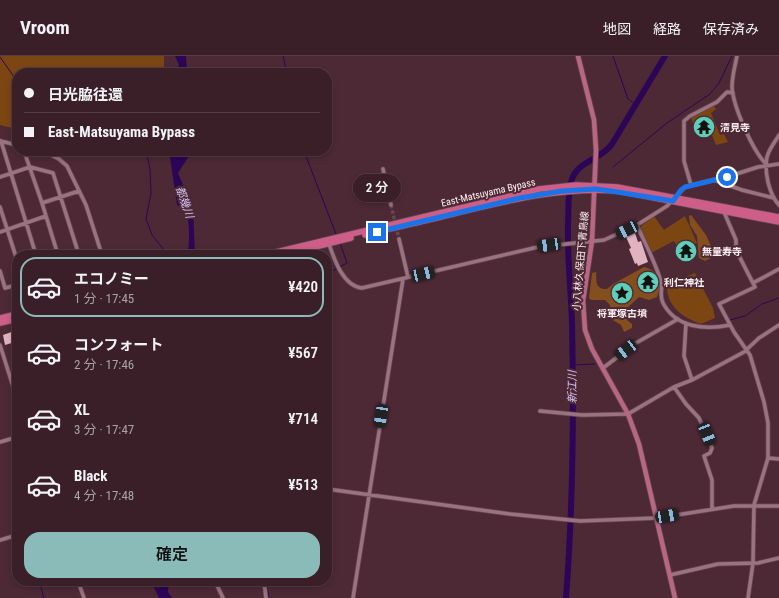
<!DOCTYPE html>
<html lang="ja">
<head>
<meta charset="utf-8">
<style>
  :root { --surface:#3a1f28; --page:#412730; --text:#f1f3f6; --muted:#aba2a8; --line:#543d45; --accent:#8bbbb9 }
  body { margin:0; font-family:"Roboto Condensed","Noto Sans JP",sans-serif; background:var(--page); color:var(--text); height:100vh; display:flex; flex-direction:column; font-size:15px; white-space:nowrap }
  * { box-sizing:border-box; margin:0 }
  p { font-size:13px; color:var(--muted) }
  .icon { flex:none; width:22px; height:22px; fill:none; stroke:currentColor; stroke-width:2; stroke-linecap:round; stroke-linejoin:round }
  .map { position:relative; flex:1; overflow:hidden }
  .side { position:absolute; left:12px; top:194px; width:320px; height:336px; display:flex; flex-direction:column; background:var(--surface); border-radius:16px; box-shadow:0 2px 6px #0003,0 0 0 1px var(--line) }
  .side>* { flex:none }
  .hud { position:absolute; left:12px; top:12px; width:320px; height:88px; border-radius:16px; box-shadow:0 2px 6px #0003,0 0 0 1px var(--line); display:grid; align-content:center; height:88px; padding:0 12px; background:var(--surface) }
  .end { position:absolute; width:18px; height:18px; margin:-9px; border:5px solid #1a73e8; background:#fff; box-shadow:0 0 0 2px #fff }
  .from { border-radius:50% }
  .bubble { position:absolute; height:28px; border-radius:14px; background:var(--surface); box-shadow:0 2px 6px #0003,0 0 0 1px var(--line); font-size:13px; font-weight:600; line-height:28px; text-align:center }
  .car { position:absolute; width:12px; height:24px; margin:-12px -6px; border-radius:5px; box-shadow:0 0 3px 1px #0007; background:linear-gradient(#222 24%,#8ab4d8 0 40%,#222 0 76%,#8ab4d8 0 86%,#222 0) }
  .hud b { display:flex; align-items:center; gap:14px; height:38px; font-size:15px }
  .hud b+b { border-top:1px solid var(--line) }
  .hud i { width:10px; height:10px; background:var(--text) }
  ul { padding:7px 0 0; list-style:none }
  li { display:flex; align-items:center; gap:12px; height:60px; margin:0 8px 6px; padding:0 4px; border:2px solid transparent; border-radius:16px }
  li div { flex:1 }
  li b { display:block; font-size:15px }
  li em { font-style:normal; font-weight:600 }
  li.current { border-color:var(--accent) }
  li>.icon { width:36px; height:36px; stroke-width:1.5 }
  .button { display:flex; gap:8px; margin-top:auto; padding:8px 12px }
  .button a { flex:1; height:46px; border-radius:16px; background:var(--accent); color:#111; font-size:16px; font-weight:600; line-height:46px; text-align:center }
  header { display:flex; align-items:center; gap:24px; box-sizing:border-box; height:56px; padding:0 20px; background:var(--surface); border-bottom:1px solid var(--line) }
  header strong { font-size:19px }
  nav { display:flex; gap:22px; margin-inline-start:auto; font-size:14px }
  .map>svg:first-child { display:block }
</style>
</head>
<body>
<header>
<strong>Vroom</strong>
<nav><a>地図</a><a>経路</a><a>保存済み</a></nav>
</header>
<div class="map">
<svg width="779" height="542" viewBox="0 0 779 542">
  <rect width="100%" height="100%" fill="#4d2935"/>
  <!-- green -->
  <path fill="#7c4613" d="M0,0H164V17H17V73L0,69Z
    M714,50L716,53L711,57L720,79L724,78L728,86L716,89L707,67L693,68L691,61Z
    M654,160L664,174L685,160L697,187L689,189L688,187L678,192L674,185L651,197L640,171Z
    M695,217L713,252L715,262L701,268C682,261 666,250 667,228Z"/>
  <!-- forest -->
  <path fill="#854e1e" d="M691,159L706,179L711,190L707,193L711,202L705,205L699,202L697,180L690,169L689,160Z
    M644,211C652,212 660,220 660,227C661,231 658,237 657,241L649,244L639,241L625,254L627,264L632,268V272L624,276L621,269L611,263L610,249L605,244H591L589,242L592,217L596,216C597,225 594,233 607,233L613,228Z"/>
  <!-- water -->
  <path fill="#2d0556" d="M175,0H186L187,17H176L179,9Z
    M171,95H188L189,100L178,117L193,152L195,199H188C189,184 191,164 184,151L177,149L170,101Z
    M151,525H155L158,533L160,525H169L168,536L172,542H159Z"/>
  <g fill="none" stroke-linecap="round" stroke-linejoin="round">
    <!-- stream -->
    <path stroke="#2d0556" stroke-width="1" d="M283,0L287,17
      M613,0L628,43L636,49
      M0,1L17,25
      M146,95L150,113L151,137L146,163L152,179L168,199
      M304,95L336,178
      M613,111L667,67L710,38L719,27L732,0
      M327,218L347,207L340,187
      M681,263L687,266
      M730,264L745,260L762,248L779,242
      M573,309L595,308
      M39,525L44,542
      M76,525L82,542
      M266,525L269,542"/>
    <!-- river -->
    <path stroke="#2d0556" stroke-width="6" d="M566,542C573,450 574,359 572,267C571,234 567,201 568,168C569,153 567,138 572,123C578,105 602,103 612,88L665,0"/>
  </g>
  <!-- building -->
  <path fill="#e1b3c1" d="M635,177L638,186L641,185L648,206L638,210L637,207L635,208L629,193L631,192L626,181Z
    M693,188L697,195L683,202L679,193Z
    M17,274V291L15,286L5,289L3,279Z"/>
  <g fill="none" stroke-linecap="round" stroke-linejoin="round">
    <!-- minor-tunnel -->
    <path stroke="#684752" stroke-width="3.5" stroke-dasharray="3.5 2" stroke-linecap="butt" d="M391,149L399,183"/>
    <!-- minor casing -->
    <g stroke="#624650" stroke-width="5">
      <path id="minor" d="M737,0C735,10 732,21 732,31C733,50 753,96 767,109
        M779,79C775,86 769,93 767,101C764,116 769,138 779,149
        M0,85L17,89
        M1,85L36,199
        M24,95L42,147L79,135
        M43,95L59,103L67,110L86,149L102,199
        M383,113L391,149
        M0,121L30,111L53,117L79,199
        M714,124L742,134L774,142
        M691,129L684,105V65L690,60L717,46L727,36L733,37
        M42,147L58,199
        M0,151L17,204
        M724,156L736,184V194L755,231L719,248L734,276L750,299L764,346L768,367V402L754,449L753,507L748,542
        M637,169C645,188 656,207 661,226C663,233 659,239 663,247C676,272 705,274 730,269
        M0,176L46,160
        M399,183L408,221
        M329,188C334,203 343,230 362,232L538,191L604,184L637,169L667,150L685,131L733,119L758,111L779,108
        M0,215L5,232L17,229
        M753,227L779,213
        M686,267L684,300L692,324
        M0,289L17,343
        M603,312L636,287L678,263
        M674,331L686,348L699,362L712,392L710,397L704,400L712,424V453
        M540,355L582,359L628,358L674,331L692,324L744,296L759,282L779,269
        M0,386L17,381
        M768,402L779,403
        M327,433L510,458L580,465L657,462L734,450H779
        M0,484L17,479
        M670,519L718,508L758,507L779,502
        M78,525L84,542
        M215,525L223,542
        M264,525L266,542
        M353,542L403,223"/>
    </g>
    <!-- major casing -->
    <g stroke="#624650" stroke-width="6">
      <path id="major" d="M578,0L594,64L596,94L592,185L583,245L585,274L592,293L628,358L639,388L675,542"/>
    </g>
    <!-- highway casing -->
    <g stroke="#624650" stroke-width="7">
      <path id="highway" d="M365,179C397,171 429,164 460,156C514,143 564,131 619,135L779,166
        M264,199L539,133L576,129L617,131L779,161
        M283,199L351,182
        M0,262L17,258
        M0,267L17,263"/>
    </g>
    <!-- minor -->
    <use href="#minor" stroke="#9b727f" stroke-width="3.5"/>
    <!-- major -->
    <use href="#major" stroke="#b86684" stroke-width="4.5"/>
    <!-- highway -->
    <use href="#highway" stroke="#cc5e87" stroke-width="5.5"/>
  </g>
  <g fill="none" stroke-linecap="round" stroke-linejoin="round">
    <!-- route -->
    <path stroke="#1a73e8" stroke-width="5" d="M377,176L520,142L562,135L595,133L611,135L673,145L681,134L685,131L727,121"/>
  </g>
  <!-- icons -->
  <defs>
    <g id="temple-disc" transform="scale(1.15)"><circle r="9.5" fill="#5eceb8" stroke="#4d2935"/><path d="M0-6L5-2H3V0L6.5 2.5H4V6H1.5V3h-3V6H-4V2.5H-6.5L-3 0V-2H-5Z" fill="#111"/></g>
    <g id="sight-disc" transform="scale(1.15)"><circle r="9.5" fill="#5eceb8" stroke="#4d2935"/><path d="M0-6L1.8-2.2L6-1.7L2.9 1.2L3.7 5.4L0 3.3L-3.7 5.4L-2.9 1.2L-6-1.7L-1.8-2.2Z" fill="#111"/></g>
  </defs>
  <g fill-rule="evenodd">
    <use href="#temple-disc" x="704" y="71"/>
    <use href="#temple-disc" x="686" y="195"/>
    <use href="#temple-disc" x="648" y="226"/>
    <use href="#sight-disc" x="622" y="237"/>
  </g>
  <g text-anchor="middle" stroke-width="4" stroke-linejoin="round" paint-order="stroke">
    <!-- poi labels -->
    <g font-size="10" font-weight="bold" fill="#feeff3" stroke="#4d2935" text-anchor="start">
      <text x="720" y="75">清見寺</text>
      <text x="702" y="199">無量寿寺</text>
      <text x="664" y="230">利仁神社</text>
      <text x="622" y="261" text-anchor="middle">将軍塚古墳</text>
    </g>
    <!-- street labels -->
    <g font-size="10" fill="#feeff3" stroke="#4d2935">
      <text transform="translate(488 136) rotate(-13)" y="4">East-Matsuyama Bypass</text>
      <text transform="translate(580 205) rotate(-85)" y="4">小八林久保田下青鳥線</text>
    </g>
    <!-- water labels -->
    <g font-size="11" font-style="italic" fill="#d9c9ff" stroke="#4d2935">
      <text transform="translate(185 146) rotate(71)" y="4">都幾川</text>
      <text transform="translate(572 331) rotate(-90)" y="4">新江川</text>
    </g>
  </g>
</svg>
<i class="end from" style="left:727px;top:121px"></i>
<i class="end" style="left:377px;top:176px"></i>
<div class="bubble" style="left:353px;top:118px;width:48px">2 分</div>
<i class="car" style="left:627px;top:174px;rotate:244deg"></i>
<i class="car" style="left:549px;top:189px;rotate:262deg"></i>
<i class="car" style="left:423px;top:218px;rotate:77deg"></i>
<i class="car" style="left:626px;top:294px;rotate:233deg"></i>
<i class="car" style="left:381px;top:360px;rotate:189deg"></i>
<i class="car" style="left:707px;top:378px;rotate:158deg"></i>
<i class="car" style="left:667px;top:460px;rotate:80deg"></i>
<div class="hud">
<b><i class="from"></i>日光脇往還</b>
<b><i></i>East-Matsuyama Bypass</b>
</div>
<section class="side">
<ul>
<li class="current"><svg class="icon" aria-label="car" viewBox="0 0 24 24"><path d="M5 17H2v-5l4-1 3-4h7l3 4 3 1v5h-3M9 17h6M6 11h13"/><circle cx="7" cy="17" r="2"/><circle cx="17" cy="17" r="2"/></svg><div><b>エコノミー</b><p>1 分 · 17:45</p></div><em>¥420</em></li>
<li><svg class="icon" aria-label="car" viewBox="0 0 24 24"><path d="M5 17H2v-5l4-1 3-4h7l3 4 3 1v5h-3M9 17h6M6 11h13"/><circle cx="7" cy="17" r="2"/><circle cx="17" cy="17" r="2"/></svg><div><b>コンフォート</b><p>2 分 · 17:46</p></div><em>¥567</em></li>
<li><svg class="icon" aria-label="car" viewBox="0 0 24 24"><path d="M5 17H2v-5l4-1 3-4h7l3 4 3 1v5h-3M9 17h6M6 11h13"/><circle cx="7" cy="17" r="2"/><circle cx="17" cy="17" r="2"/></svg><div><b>XL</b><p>3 分 · 17:47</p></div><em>¥714</em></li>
<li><svg class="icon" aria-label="car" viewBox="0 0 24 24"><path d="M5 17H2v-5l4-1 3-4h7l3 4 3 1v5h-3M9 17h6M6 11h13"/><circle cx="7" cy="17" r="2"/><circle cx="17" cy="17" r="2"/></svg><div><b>Black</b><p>4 分 · 17:48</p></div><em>¥513</em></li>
</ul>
<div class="button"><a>確定</a></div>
</section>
</div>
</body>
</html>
